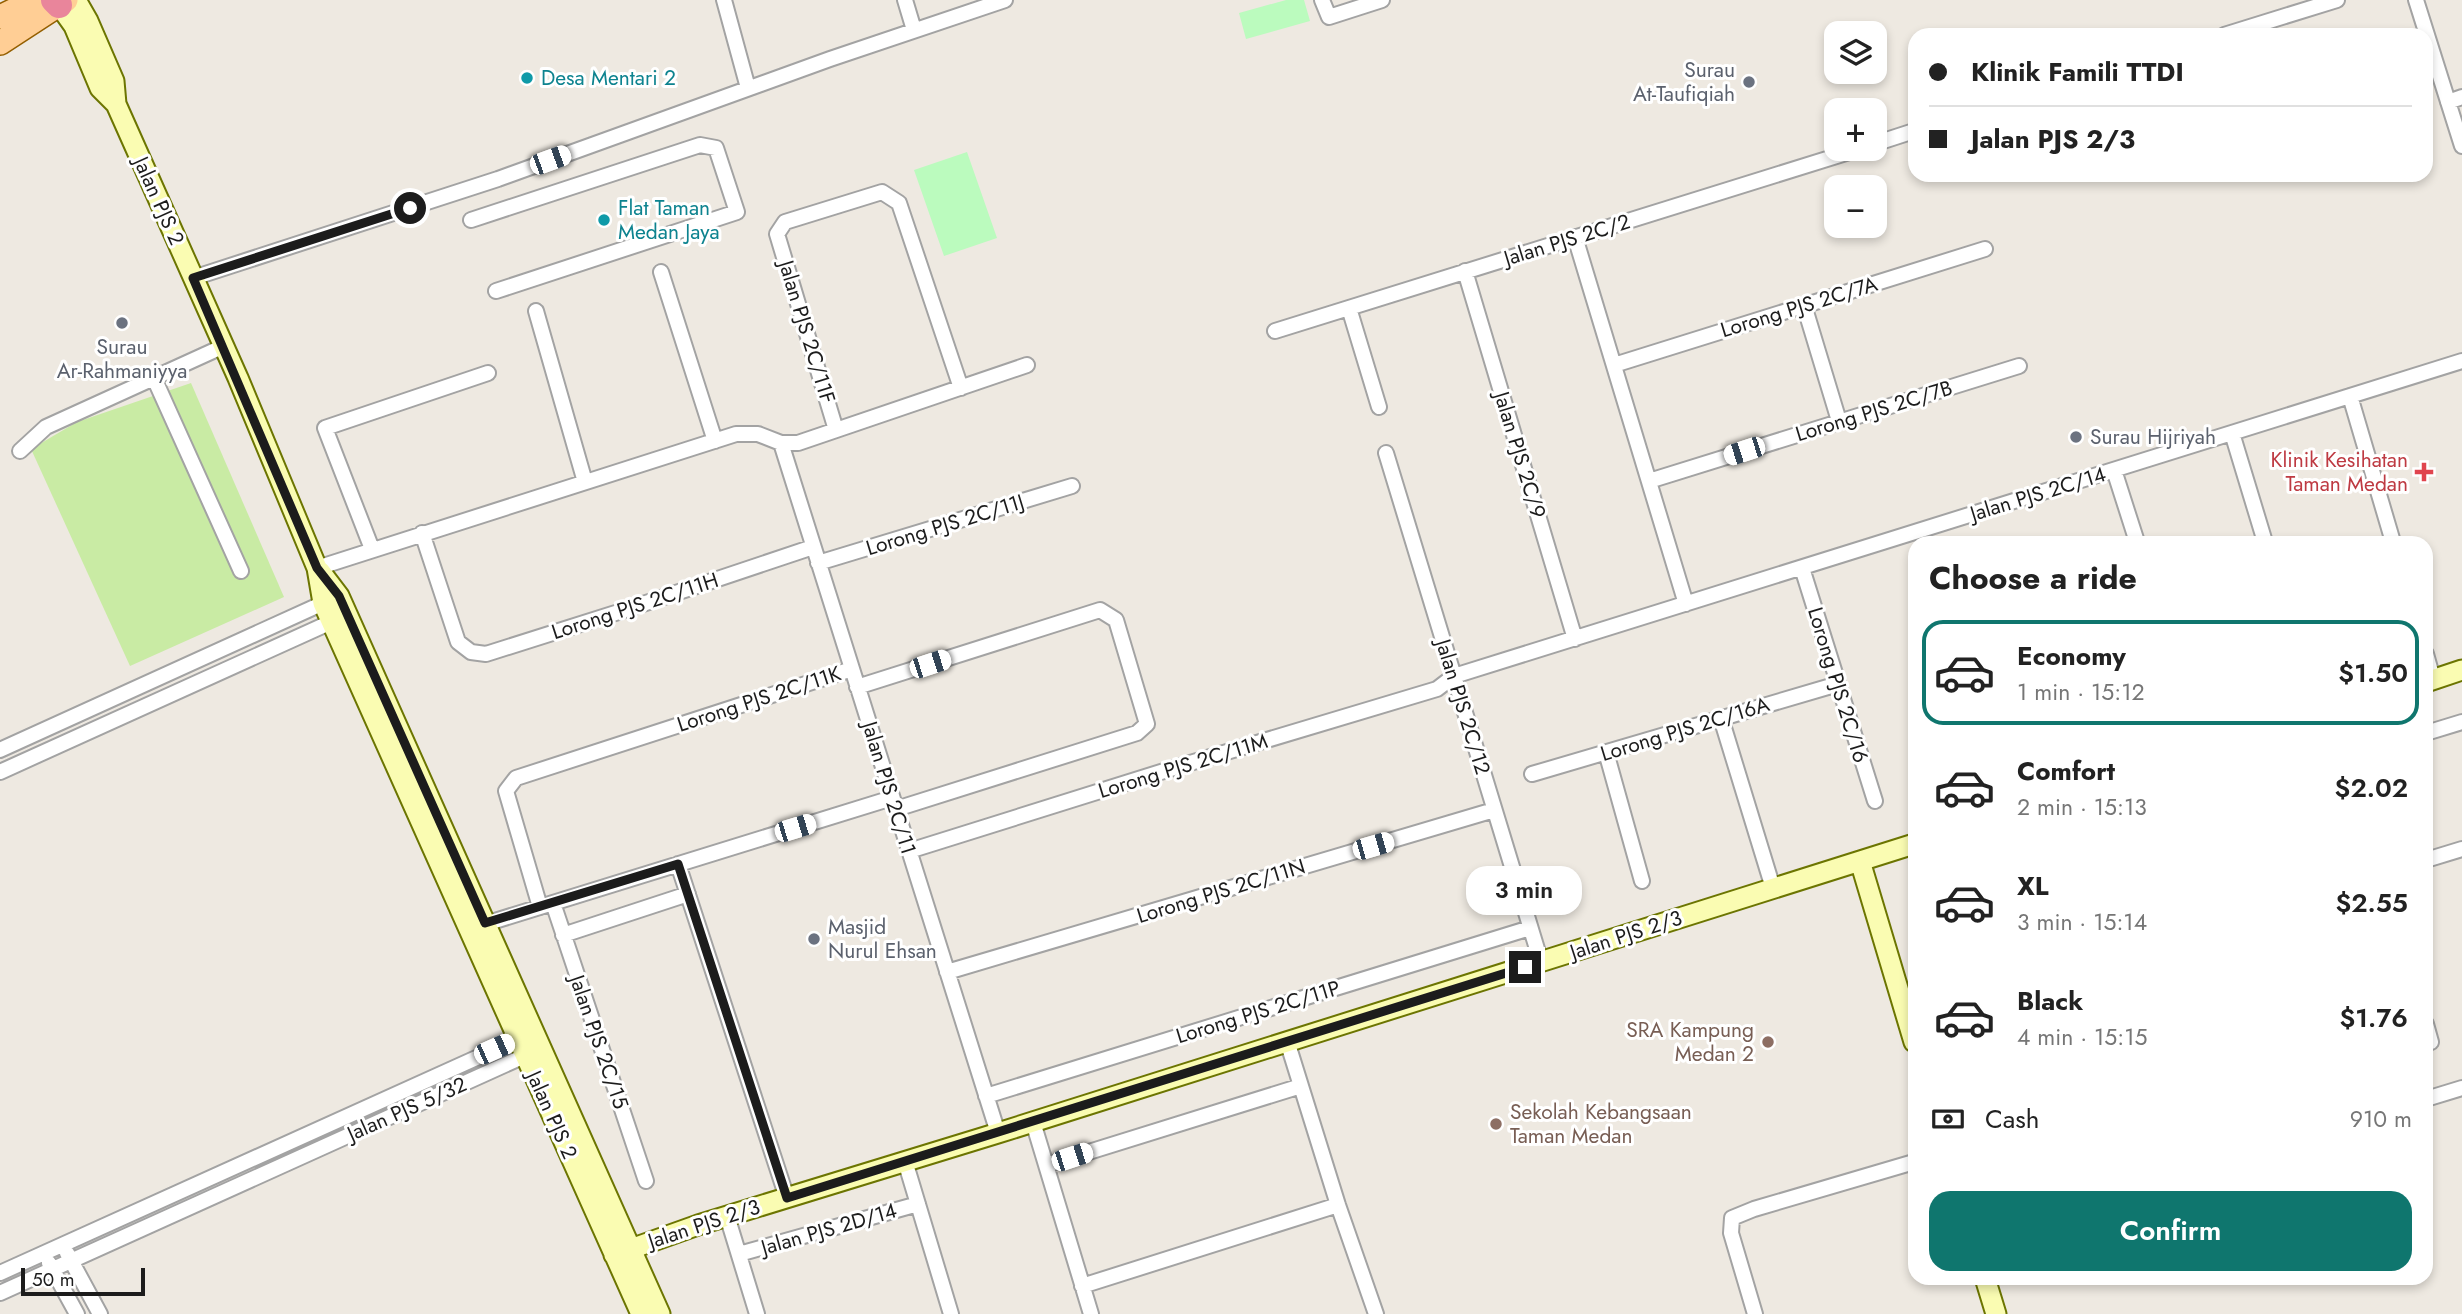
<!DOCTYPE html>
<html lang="en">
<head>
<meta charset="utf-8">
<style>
  :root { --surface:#fff; --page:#f2f2f2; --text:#222; --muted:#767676; --line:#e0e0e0; --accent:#0f766e }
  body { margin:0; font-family:Jost,sans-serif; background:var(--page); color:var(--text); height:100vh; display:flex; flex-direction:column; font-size:26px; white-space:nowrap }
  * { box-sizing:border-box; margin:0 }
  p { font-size:23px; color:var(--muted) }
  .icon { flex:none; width:38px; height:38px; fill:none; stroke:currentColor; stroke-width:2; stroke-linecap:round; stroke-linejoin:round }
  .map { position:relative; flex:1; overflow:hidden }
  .details { position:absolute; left:1908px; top:536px; width:525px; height:749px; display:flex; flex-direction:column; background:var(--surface); border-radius:21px; box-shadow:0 4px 10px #0003 }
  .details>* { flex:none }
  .hud { position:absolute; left:1908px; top:28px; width:525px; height:154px; border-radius:21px; box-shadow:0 4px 10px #0003; display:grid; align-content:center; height:154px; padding:0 21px; background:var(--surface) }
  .fabs { position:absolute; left:1824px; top:21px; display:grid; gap:14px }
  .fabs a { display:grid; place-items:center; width:63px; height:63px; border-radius:14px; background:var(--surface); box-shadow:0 4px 10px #0003; font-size:35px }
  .scale { position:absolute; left:21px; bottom:18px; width:124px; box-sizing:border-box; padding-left:7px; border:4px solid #1c1c1c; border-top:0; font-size:19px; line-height:24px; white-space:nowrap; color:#1c1c1c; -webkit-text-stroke:5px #fff; paint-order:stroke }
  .end { position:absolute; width:32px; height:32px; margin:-16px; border:9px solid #1c1c1c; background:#fff; box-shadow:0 0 0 4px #fff }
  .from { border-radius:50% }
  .bubble { position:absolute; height:49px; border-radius:21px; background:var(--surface); box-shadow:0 4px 10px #0003; font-size:23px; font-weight:600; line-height:49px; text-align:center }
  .car { position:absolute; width:21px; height:42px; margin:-21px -10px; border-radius:9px; box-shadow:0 0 5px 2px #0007; background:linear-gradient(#fff 24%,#345 0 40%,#fff 0 76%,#345 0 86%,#fff 0) }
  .hud b { display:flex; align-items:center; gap:24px; height:66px; font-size:26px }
  .hud b+b { border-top:2px solid var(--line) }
  .hud i { width:18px; height:18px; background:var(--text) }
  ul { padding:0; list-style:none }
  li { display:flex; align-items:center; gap:21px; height:105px; margin:0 14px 10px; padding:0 7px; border:4px solid transparent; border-radius:21px }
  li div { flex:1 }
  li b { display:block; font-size:26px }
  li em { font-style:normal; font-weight:600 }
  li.current { border-color:var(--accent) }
  li>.icon { width:63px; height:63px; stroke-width:1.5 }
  h2 { padding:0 21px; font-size:32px; line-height:84px }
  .pay { display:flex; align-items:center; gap:18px; height:77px; padding:0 21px; font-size:26px }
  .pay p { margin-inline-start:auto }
  .action { display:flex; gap:14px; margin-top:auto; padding:14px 21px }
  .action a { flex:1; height:80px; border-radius:21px; background:var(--accent); color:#fff; font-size:28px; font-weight:600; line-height:80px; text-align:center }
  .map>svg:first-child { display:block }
</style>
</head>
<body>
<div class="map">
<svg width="2462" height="1314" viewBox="0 0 2462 1314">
  <rect width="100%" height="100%" fill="#eee9e1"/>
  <!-- grass -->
  <path fill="#c9eba4" d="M191,383L284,597L130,666L31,449L77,422Z"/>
  <!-- park -->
  <path fill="#bbfbbe" d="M1286,0H1304L1310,21L1246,39L1239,13Z
    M967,152L997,238L944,256L914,170Z"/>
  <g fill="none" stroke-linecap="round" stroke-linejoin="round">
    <!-- street casing -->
    <g stroke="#a3a3a3" stroke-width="18">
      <path id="street" d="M724,0L748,88
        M905,0L914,30
        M1322,0L1329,17L1382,0
        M2416,0L2462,146
        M2224,35L2337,0
        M2448,102L2462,97
        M1874,144L1914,131
        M471,220L700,145L716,148L737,212L496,291
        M1575,237L1686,604
        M1465,271L1575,639
        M661,272L715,441
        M193,278L498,179L830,59L1005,0
        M1804,305L1839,421
        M1349,308L1379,407
        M536,311L585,482
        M1275,331L1859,149
        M1614,365L1985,249
        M154,378L241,571
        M2350,396L2393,542
        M836,430L777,234L785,222L882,192L899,203L961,388
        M2232,433L2265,542
        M781,443L998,1133
        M20,451L46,427L224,346
        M1386,453L1541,962
        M2114,470L2137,542
        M1649,481L2019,366
        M422,533L458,642L471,652L486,654L625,610L813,547
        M372,549L325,428L488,373
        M818,563L1072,486
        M317,568L736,434H758L781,443H798L1027,365
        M1802,568L1875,801
        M2426,654L2433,679
        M857,687L1100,610L1116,620L1147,724L1137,733L896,809
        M1721,718L1773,888
        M2426,733L2462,722
        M0,750L330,600
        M1606,752L1642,881
        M0,772L340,618
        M1532,774L1838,684
        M909,851L1180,766L1437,689L1454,676L2462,361
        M2426,860L2462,849
        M678,864L787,1198
        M553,903L646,1181
        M540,907L506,791L516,778L852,669
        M485,924L892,798
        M563,935L688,894
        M947,972L1494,810
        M2426,1024L2431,1042
        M1287,1041L1338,1205L1376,1314
        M986,1096L1530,928
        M2426,1099L2462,1088
        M1033,1122L1091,1314
        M905,1161L951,1314
        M1047,1165L1301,1086
        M727,1216L757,1314
        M67,1253L100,1314
        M739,1254L918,1204
        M49,1263L77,1314
        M0,1273L525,1036
        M1082,1286L1338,1205
        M0,1293L531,1053
        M1755,1314L1731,1233L1732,1218L1754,1209L1914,1162"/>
    </g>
    <!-- secondary casing -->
    <g stroke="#6c7501" stroke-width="23">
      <path id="secondary" d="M76,0L88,21L114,81L116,104
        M59,5L74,26L100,88L116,104L238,378L317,568L323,603L641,1314
        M320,571L339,596L660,1314
        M2426,682L2462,670
        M1860,861L1914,1042
        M614,1255L698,1225L998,1133L1914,844
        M1985,1278L1996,1314"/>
    </g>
    <!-- primary casing -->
    <g stroke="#945f00" stroke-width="26">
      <path id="primary" d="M0,17L35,0
        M0,43L66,0"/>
    </g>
    <!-- highway casing -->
    <g stroke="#dd1d65" stroke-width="30">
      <path id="highway" d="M54,0L59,5"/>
    </g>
    <!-- street -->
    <use href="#street" stroke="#fff" stroke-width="14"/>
    <!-- secondary -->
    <use href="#secondary" stroke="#fafcb2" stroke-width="19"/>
    <!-- primary -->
    <use href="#primary" stroke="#ffce95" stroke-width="23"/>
    <!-- highway -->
    <use href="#highway" stroke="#e9859b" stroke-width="26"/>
  </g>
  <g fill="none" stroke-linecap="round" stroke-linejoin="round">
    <!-- route -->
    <path stroke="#1c1c1c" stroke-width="9" d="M410,208L193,278L317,568L339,596L485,923L678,864L787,1198L1525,967"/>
  </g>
  <!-- markers -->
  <g fill="#0f9aa8" stroke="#fff" stroke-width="2.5">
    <circle cx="527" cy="78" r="7"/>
    <circle cx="604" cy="220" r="7"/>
  </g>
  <g fill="#6b7280" stroke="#fff" stroke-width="2.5">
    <circle cx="1749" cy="82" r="7"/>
    <circle cx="122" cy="323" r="7"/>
    <circle cx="2076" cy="437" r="7"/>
    <circle cx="814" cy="939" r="7"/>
  </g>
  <path fill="#e0444e" stroke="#fff" stroke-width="2.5" d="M2420.5 461.5h7v7h7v7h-7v7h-7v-7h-7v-7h7z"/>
  <g fill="#8d6e63" stroke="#fff" stroke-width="2.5">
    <circle cx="1768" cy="1042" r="7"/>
    <circle cx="1496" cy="1124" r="7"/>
  </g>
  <g text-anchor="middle" stroke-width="6" stroke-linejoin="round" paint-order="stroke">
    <!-- worship labels -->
    <g font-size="21" fill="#5b616d" stroke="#fff" text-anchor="start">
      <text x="1735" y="77" text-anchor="end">Surau<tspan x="1735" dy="24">At-Taufiqiah</tspan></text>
      <text x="122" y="354" text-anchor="middle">Surau<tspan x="122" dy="24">Ar-Rahmaniyya</tspan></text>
      <text x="2090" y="444">Surau Hijriyah</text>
      <text x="828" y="934">Masjid<tspan x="828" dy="24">Nurul Ehsan</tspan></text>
    </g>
    <!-- culture labels -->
    <g font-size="21" fill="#0d838f" stroke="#fff" text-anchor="start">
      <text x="541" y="85">Desa Mentari 2</text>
      <text x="618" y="215">Flat Taman<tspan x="618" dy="24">Medan Jaya</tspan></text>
    </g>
    <!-- street labels -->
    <g font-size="21" fill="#1c1c1c" stroke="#fff">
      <text transform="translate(159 201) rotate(66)" y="7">Jalan PJS 2</text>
      <text transform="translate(1567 240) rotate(-17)" y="7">Jalan PJS 2C/2</text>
      <text transform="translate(1799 307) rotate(-17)" y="7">Lorong PJS 2C/7A</text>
      <text transform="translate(807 332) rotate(73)" y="7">Jalan PJS 2C/11F</text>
      <text transform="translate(1874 411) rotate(-17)" y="7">Lorong PJS 2C/7B</text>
      <text transform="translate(1520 455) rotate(73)" y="7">Jalan PJS 2C/9</text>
      <text transform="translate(2038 494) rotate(-17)" y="7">Jalan PJS 2C/14</text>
      <text transform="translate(945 525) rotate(-17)" y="7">Lorong PJS 2C/11J</text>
      <text transform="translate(635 606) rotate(-18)" y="7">Lorong PJS 2C/11H</text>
      <text transform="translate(1838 685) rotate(73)" y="7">Lorong PJS 2C/16</text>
      <text transform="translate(759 699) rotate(-18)" y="7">Lorong PJS 2C/11K</text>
      <text transform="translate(1463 707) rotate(73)" y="7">Jalan PJS 2C/12</text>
      <text transform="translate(1685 729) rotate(-17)" y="7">Lorong PJS 2C/16A</text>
      <text transform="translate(1183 766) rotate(-17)" y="7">Lorong PJS 2C/11M</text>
      <text transform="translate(889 788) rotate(73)" y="7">Jalan PJS 2C/11</text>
      <text transform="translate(1221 891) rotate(-17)" y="7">Lorong PJS 2C/11N</text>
      <text transform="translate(1626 935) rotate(-18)" y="7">Jalan PJS 2/3</text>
      <text transform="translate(1258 1012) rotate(-17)" y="7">Lorong PJS 2C/11P</text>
      <text transform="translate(599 1042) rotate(71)" y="7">Jalan PJS 2C/15</text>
      <text transform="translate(407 1109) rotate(-24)" y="7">Jalan PJS 5/32</text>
      <text transform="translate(552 1115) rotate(66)" y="7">Jalan PJS 2</text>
      <text transform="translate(704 1224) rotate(-18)" y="7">Jalan PJS 2/3</text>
      <text transform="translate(829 1229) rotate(-16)" y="7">Jalan PJS 2D/14</text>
    </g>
    <!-- health labels -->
    <g font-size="21" fill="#be3a42" stroke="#fff" text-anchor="end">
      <text x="2408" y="467">Klinik Kesihatan<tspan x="2408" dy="24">Taman Medan</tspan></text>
    </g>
    <!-- education labels -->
    <g font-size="21" fill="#785e54" stroke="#fff" text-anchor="end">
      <text x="1754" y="1037">SRA Kampung<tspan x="1754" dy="24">Medan 2</tspan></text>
      <text x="1510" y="1119" text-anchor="start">Sekolah Kebangsaan<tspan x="1510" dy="24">Taman Medan</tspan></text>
    </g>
  </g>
</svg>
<div class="fabs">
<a><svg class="icon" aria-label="layers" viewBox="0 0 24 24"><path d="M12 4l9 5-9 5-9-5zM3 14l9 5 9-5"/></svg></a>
<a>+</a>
<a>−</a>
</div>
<div class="scale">50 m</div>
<i class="end from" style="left:410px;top:208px"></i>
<i class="end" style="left:1525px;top:967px"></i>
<div class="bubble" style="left:1466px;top:866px;width:116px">3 min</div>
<i class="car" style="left:550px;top:160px;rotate:70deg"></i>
<i class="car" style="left:1744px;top:451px;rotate:252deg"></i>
<i class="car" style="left:930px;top:664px;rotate:72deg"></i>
<i class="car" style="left:795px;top:828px;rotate:73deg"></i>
<i class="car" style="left:1373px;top:846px;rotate:74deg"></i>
<i class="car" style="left:494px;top:1049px;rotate:66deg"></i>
<i class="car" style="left:1072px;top:1157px;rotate:72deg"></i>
<div class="hud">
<b><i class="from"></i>Klinik Famili TTDI</b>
<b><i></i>Jalan PJS 2/3</b>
</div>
<section class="details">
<h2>Choose a ride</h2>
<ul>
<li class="current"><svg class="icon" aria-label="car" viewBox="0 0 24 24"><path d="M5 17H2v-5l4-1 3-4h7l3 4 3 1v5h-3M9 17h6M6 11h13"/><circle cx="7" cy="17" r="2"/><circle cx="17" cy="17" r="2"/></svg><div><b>Economy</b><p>1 min · 15:12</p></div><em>$1.50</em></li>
<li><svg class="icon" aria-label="car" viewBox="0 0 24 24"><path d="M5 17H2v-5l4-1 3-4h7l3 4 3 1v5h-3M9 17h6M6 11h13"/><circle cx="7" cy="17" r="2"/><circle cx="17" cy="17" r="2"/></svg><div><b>Comfort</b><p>2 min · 15:13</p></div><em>$2.02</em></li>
<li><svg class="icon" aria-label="car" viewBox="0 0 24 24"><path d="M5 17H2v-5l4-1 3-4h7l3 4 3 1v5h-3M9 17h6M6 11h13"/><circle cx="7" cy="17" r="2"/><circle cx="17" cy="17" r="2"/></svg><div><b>XL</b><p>3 min · 15:14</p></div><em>$2.55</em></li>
<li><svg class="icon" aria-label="car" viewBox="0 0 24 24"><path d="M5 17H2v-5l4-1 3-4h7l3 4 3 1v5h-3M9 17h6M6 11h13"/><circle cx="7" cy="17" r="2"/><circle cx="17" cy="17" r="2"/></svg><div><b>Black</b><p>4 min · 15:15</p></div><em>$1.76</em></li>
</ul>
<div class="pay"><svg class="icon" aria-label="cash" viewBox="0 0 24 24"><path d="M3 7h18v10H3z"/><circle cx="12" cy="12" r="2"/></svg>Cash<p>910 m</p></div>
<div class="action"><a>Confirm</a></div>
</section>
</div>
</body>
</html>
